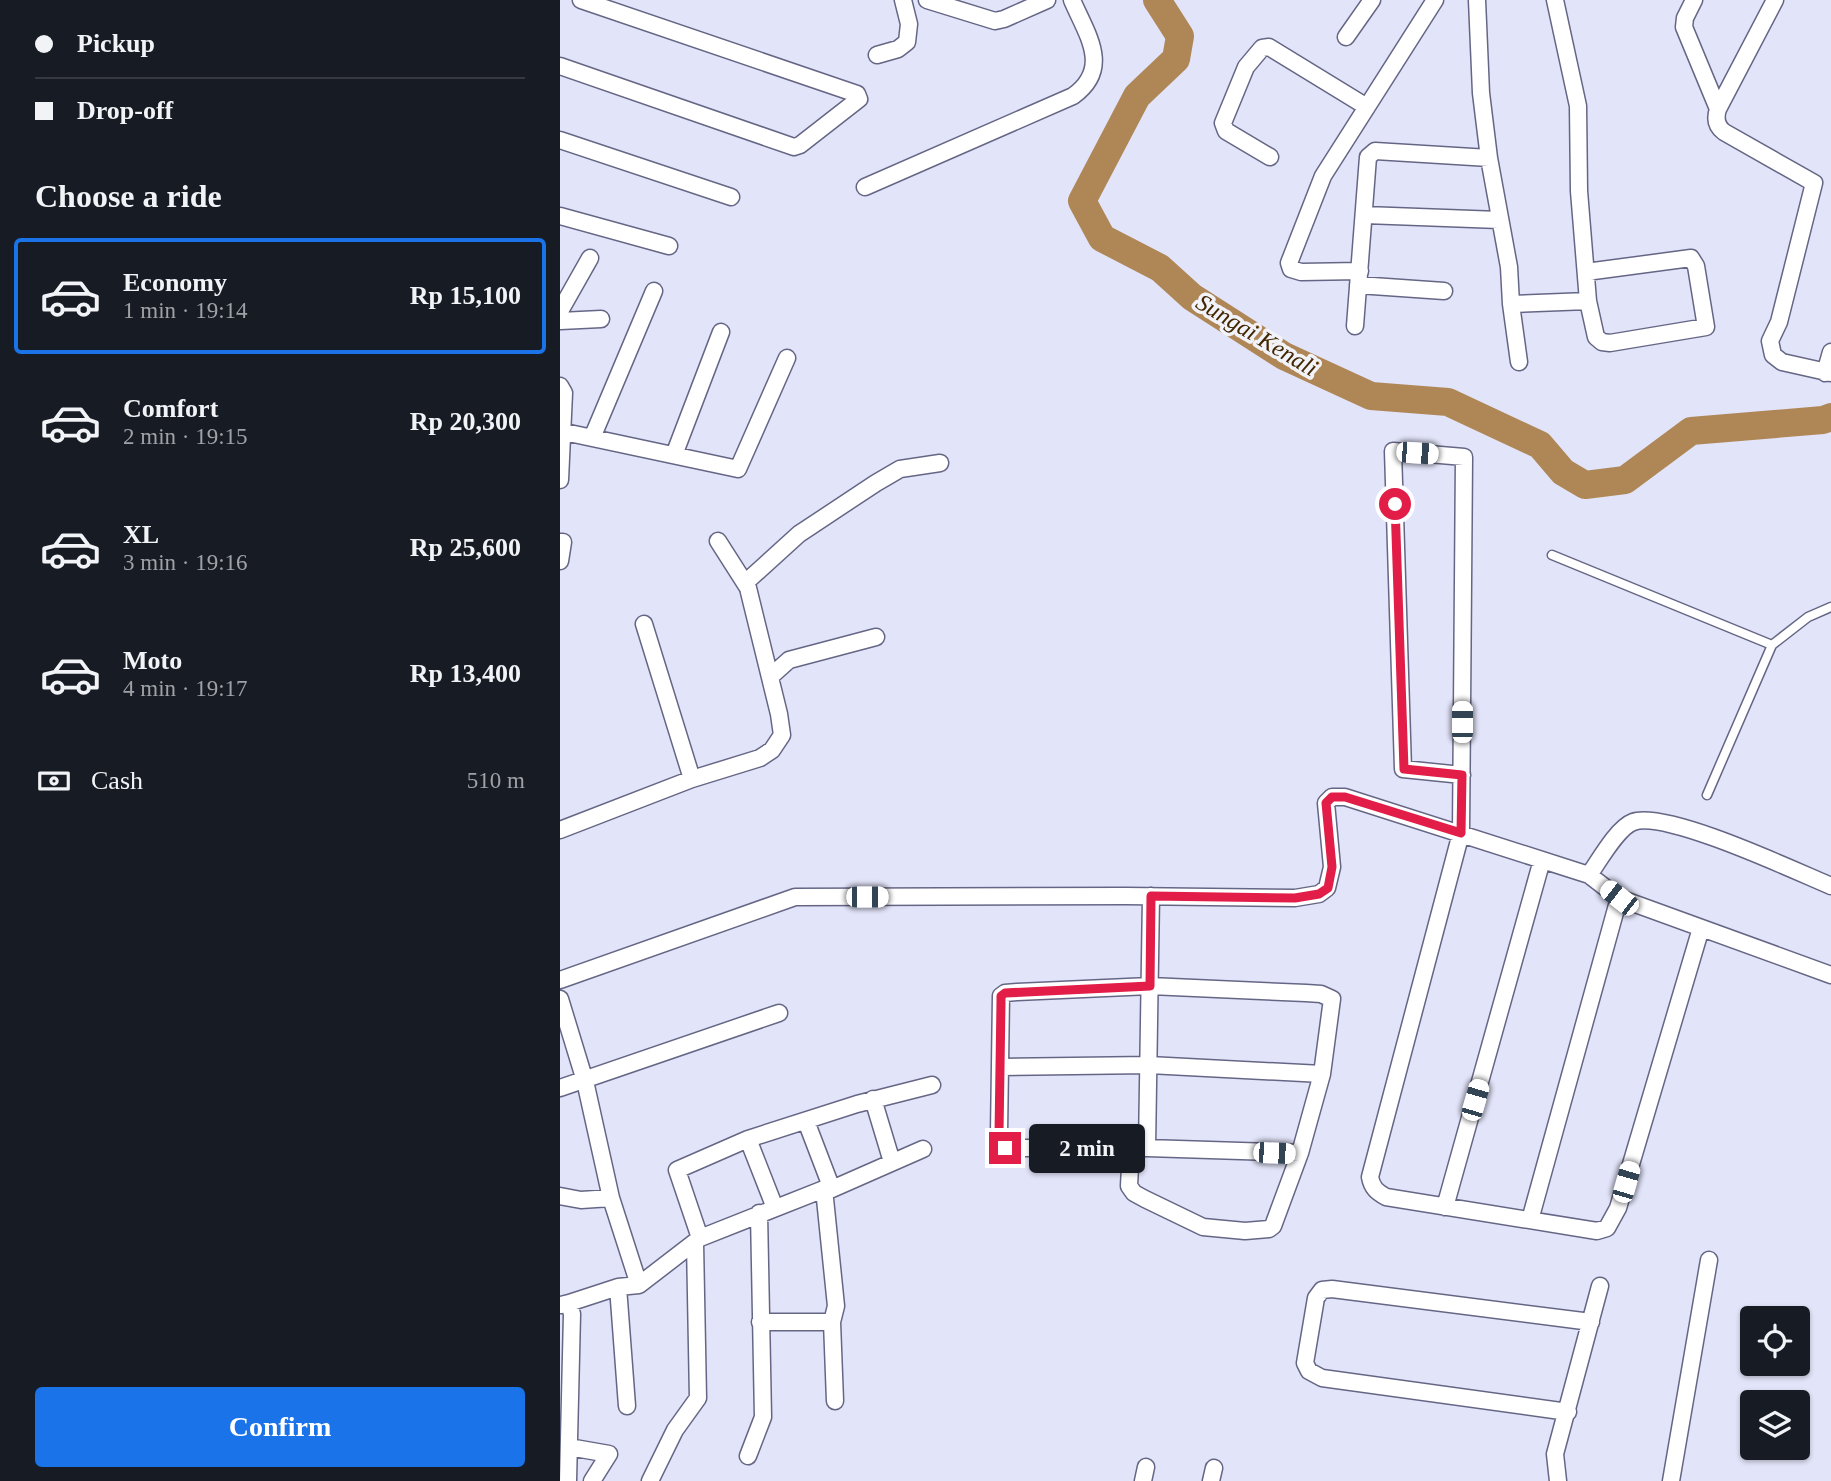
<!DOCTYPE html>
<html lang="en">
<head>
<meta charset="utf-8">
<style>
  :root { --surface:#171b24; --page:#242831; --text:#f1f3f6; --muted:#9ea1a6; --line:#363941; --accent:#1a73e8 }
  body { margin:0; font-family:"Times New Roman",serif; background:var(--page); color:var(--text); height:100vh; display:flex; flex-direction:column; font-size:26px; white-space:nowrap }
  * { box-sizing:border-box; margin:0 }
  p { font-size:23px; color:var(--muted) }
  .icon { flex:none; width:38px; height:38px; fill:none; stroke:currentColor; stroke-width:2; stroke-linecap:round; stroke-linejoin:round }
  .map { position:relative; flex:1; overflow:hidden }
  .panel { display:flex; flex-direction:column; background:var(--surface); width:560px }
  .panel>* { flex:none }
  .top-card { display:grid; align-content:center; height:154px; padding:0 35px; background:var(--surface) }
  .fabs { position:absolute; left:1180px; top:1306px; display:grid; gap:14px }
  .fabs a { display:grid; place-items:center; width:70px; height:70px; border-radius:7px; background:var(--surface); box-shadow:0 2px 5px #0004; font-size:35px }
  .end { position:absolute; width:32px; height:32px; margin:-16px; border:9px solid #e11d48; background:#fff; box-shadow:0 0 0 4px #fff }
  .from { border-radius:50% }
  .bubble { position:absolute; height:49px; border-radius:7px; background:var(--surface); box-shadow:0 2px 5px #0004; font-size:23px; font-weight:700; line-height:49px; text-align:center }
  .car { position:absolute; width:21px; height:42px; margin:-21px -10px; border-radius:9px; box-shadow:0 0 5px 2px #0007; background:linear-gradient(#fff 24%,#345 0 40%,#fff 0 76%,#345 0 86%,#fff 0) }
  .top-card b { display:flex; align-items:center; gap:24px; height:66px; font-size:26px }
  .top-card b+b { border-top:2px solid var(--line) }
  .top-card i { width:18px; height:18px; background:var(--text) }
  ul { padding:0; list-style:none }
  li { display:flex; align-items:center; gap:21px; height:116px; margin:0 14px 10px; padding:0 21px; border:4px solid transparent; border-radius:7px }
  li div { flex:1 }
  li b { display:block; font-size:26px }
  li em { font-style:normal; font-weight:700 }
  li.selected { border-color:var(--accent) }
  li>.icon { width:63px; height:63px; stroke-width:1.5 }
  h2 { padding:0 35px; font-size:32px; line-height:84px }
  .pay { display:flex; align-items:center; gap:18px; height:77px; padding:0 35px; font-size:26px }
  .pay p { margin-inline-start:auto }
  .button { display:flex; gap:14px; margin-top:auto; padding:14px 35px }
  .button a { flex:1; height:80px; border-radius:7px; background:var(--accent); color:#fff; font-size:28px; font-weight:700; line-height:80px; text-align:center }
  main { display:flex; flex:1; min-height:0 }
  .map>svg:first-child { display:block }
</style>
</head>
<body>
<main>
<section class="panel">
<div class="top-card">
<b><i class="from"></i>Pickup</b>
<b><i></i>Drop-off</b>
</div>
<h2>Choose a ride</h2>
<ul>
<li class="selected"><svg class="icon" aria-label="car" viewBox="0 0 24 24"><path d="M5 17H2v-5l4-1 3-4h7l3 4 3 1v5h-3M9 17h6M6 11h13"/><circle cx="7" cy="17" r="2"/><circle cx="17" cy="17" r="2"/></svg><div><b>Economy</b><p>1 min · 19:14</p></div><em>Rp 15,100</em></li>
<li><svg class="icon" aria-label="car" viewBox="0 0 24 24"><path d="M5 17H2v-5l4-1 3-4h7l3 4 3 1v5h-3M9 17h6M6 11h13"/><circle cx="7" cy="17" r="2"/><circle cx="17" cy="17" r="2"/></svg><div><b>Comfort</b><p>2 min · 19:15</p></div><em>Rp 20,300</em></li>
<li><svg class="icon" aria-label="car" viewBox="0 0 24 24"><path d="M5 17H2v-5l4-1 3-4h7l3 4 3 1v5h-3M9 17h6M6 11h13"/><circle cx="7" cy="17" r="2"/><circle cx="17" cy="17" r="2"/></svg><div><b>XL</b><p>3 min · 19:16</p></div><em>Rp 25,600</em></li>
<li><svg class="icon" aria-label="car" viewBox="0 0 24 24"><path d="M5 17H2v-5l4-1 3-4h7l3 4 3 1v5h-3M9 17h6M6 11h13"/><circle cx="7" cy="17" r="2"/><circle cx="17" cy="17" r="2"/></svg><div><b>Moto</b><p>4 min · 19:17</p></div><em>Rp 13,400</em></li>
</ul>
<div class="pay"><svg class="icon" aria-label="cash" viewBox="0 0 24 24"><path d="M3 7h18v10H3z"/><circle cx="12" cy="12" r="2"/></svg>Cash<p>510 m</p></div>
<div class="button"><a>Confirm</a></div>
</section>
<div class="map">
<svg width="1271" height="1481" viewBox="0 0 1271 1481">
  <rect width="100%" height="100%" fill="#e2e4f9"/>
  <g fill="none" stroke-linecap="round" stroke-linejoin="round">
    <!-- river -->
    <path stroke="#af8757" stroke-width="28" d="M597,0L620,36L616,59L577,96L522,201L542,238L600,268L632,297L724,356L811,396L888,402L980,445L1003,472L1025,485L1065,480L1131,431L1263,420L1271,417"/>
    <!-- lane casing -->
    <g stroke="#656685" stroke-width="11">
      <path id="lane" d="M992,555L1212,645
        M1147,795L1212,645L1248,617L1271,607"/>
    </g>
    <!-- street casing -->
    <g stroke="#656685" stroke-width="19">
      <path id="street" d="M367,0L435,21L444,19L487,0
        M917,0L921,93L929,158L949,267L951,304L959,362
        M995,0L1018,106L1019,191L1028,301L1036,337L1042,342L1050,343L1146,327L1136,266L1131,258L1026,272
        M1134,0L1125,18L1124,27L1158,109
        M1215,0L1158,109C1155,118 1156,126 1164,132L1254,183L1219,322L1210,341L1213,355L1222,362L1271,373
        M786,37L812,0
        M317,55L338,49L347,42L349,24L343,0
        M0,66L234,147L240,145L299,99L297,94L21,0
        M0,140L171,197
        M710,157L666,131L663,123L686,67L702,48L709,47L807,107
        M305,187L513,96C552,68 527,35 512,0
        M805,215L939,220
        M0,216L109,246
        M800,271L741,272L731,269L729,263L763,176L875,0
        M798,285L884,291
        M951,304L1028,301
        M0,311L30,258
        M0,321L41,319
        M795,326L808,157L815,151L929,158
        M1265,373L1271,352
        M0,386L4,393L0,480
        M0,431L178,469L227,358
        M32,438L94,291
        M114,455L161,332
        M0,542H3L0,561
        M185,583L239,534L316,483L340,469L380,463
        M84,624L132,779
        M210,677L229,660L316,637
        M902,775L843,769L833,451L904,457L901,833L810,1177C812,1188 817,1192 826,1197L1037,1231L1047,1228L1058,1208L1141,928
        M0,830L132,779L200,758L212,750L222,735L219,714L188,588L158,541
        M1029,875C1039,861 1057,828 1073,822C1106,810 1235,871 1271,886
        M0,980L235,897L566,896L735,898L759,894L767,888L772,867L766,803L772,797H785L1029,875L1059,898L1271,975
        M0,999L25,1081L51,1198L79,1285
        M440,1067L589,1065L762,1074
        M0,1088L219,1013
        M313,1099L332,1162
        M246,1121L272,1189
        M188,1139L215,1208
        M571,1148L569,1186L574,1193L585,1199L643,1227L685,1231L709,1229L713,1226L740,1153L762,1074L772,999L761,994L746,993L590,986L457,992L445,993L441,996L439,1134L445,1148H587L740,1153
        M587,1148L591,896
        M264,1189L276,1306L272,1322L275,1401
        M0,1196L21,1200L51,1198
        M885,1207L982,860
        M970,1220L1059,898
        M140,1238L117,1170L188,1139L297,1104L372,1085
        M58,1287L67,1406
        M9,1303L58,1287L79,1285L140,1238L264,1189H272L363,1149
        M1,1305L9,1303L12,1314L8,1481
        M200,1322H272
        M1008,1412L762,1378L749,1371L745,1363L756,1298L762,1290L772,1289L1031,1322
        M9,1447L49,1454L32,1481
        M188,1456L203,1417L199,1213
        M90,1481L115,1430L138,1398L135,1243
        M583,1481L586,1467
        M651,1481L654,1468
        M998,1481L995,1454L1040,1286
        M1111,1481L1149,1260"/>
    </g>
    <!-- lane -->
    <use href="#lane" stroke="#fff" stroke-width="8"/>
    <!-- street -->
    <use href="#street" stroke="#fff" stroke-width="16"/>
  </g>
  <g fill="none" stroke-linecap="round" stroke-linejoin="round">
    <!-- route -->
    <path stroke="#e11d48" stroke-width="9" d="M445,1148L439,1134L441,1002V996L445,993L590,986L591,896L735,898L759,894L768,888L772,867L766,803L772,797H785L901,833L902,775L844,769L835,504"/>
  </g>
  <g text-anchor="middle" stroke-width="7" stroke-linejoin="round" paint-order="stroke">
    <!-- water labels -->
    <g font-size="24" font-style="italic" fill="#412600" stroke="#f2f2f9">
      <text transform="translate(697 335) rotate(31)" y="8">Sungai Kenali</text>
    </g>
  </g>
</svg>
<div class="fabs">
<a><svg class="icon" aria-label="locate" viewBox="0 0 24 24"><circle cx="12" cy="12" r="6"/><path d="M12 2v4M12 18v4M2 12h4M18 12h4"/></svg></a>
<a><svg class="icon" aria-label="layers" viewBox="0 0 24 24"><path d="M12 4l9 5-9 5-9-5zM3 14l9 5 9-5"/></svg></a>
</div>
<i class="end from" style="left:835px;top:504px"></i>
<i class="end" style="left:445px;top:1148px"></i>
<div class="bubble" style="left:469px;top:1124px;width:116px">2 min</div>
<i class="car" style="left:857px;top:453px;rotate:94deg"></i>
<i class="car" style="left:902px;top:722px;rotate:0deg"></i>
<i class="car" style="left:307px;top:897px;rotate:90deg"></i>
<i class="car" style="left:1059px;top:898px;rotate:308deg"></i>
<i class="car" style="left:915px;top:1100px;rotate:16deg"></i>
<i class="car" style="left:714px;top:1153px;rotate:92deg"></i>
<i class="car" style="left:1066px;top:1182px;rotate:16deg"></i>
</div>
</main>
</body>
</html>
